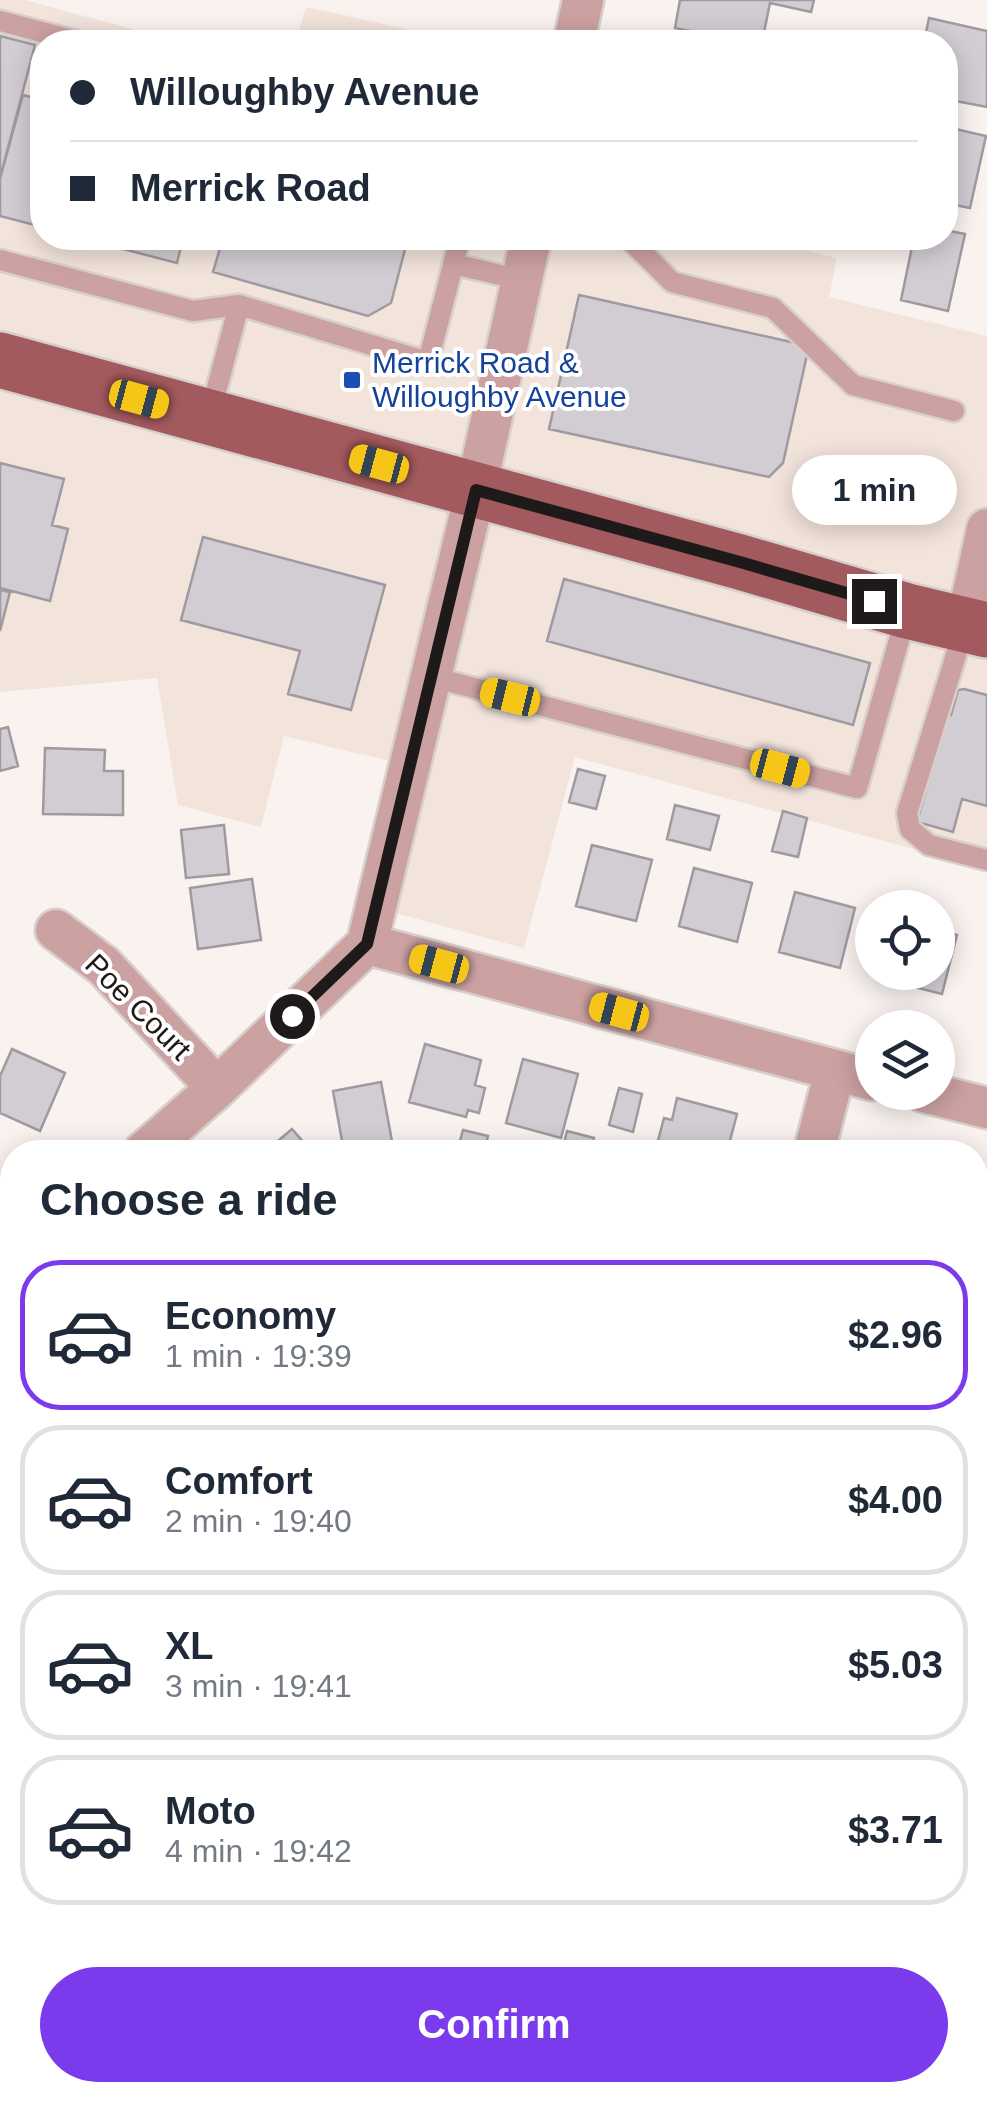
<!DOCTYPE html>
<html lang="en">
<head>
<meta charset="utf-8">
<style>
  :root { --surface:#fff; --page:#f6f6f7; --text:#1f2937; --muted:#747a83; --line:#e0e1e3; --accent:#7c3aed }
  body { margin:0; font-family:Arial,sans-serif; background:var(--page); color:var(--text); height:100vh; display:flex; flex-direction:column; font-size:38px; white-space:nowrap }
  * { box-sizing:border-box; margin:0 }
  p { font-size:32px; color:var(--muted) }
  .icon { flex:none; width:55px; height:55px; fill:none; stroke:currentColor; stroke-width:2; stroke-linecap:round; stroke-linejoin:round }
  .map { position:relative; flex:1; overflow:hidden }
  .side { position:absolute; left:0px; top:1140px; width:988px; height:962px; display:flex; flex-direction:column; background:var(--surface); border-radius:40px 40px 0 0; box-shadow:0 5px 25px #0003 }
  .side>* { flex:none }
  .top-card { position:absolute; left:30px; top:30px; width:928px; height:220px; border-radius:40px; box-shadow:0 5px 25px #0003; display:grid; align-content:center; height:220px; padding:0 40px; background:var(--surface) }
  .buttons { position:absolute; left:855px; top:890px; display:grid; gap:20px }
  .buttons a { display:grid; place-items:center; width:100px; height:100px; border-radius:50%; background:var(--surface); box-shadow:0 5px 25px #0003; font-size:50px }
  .end { position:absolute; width:45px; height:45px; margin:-22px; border:12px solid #1d1a19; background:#fff; box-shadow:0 0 0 5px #fff }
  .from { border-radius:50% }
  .bubble { position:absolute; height:70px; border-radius:35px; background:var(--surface); box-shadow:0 5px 25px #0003; font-size:32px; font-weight:700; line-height:70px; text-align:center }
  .car { position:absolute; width:30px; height:60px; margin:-30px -15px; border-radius:12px; box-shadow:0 0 8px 2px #0007; background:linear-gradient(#f5c518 24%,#345 0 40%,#f5c518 0 76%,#345 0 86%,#f5c518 0) }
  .top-card b { display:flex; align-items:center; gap:35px; height:95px; font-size:38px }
  .top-card b+b { border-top:2px solid var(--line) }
  .top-card i { width:25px; height:25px; background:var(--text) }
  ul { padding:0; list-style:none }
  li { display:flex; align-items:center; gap:30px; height:150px; margin:0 20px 15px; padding:0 20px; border:5px solid var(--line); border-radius:40px }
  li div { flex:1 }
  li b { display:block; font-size:38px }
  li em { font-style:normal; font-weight:700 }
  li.current { border-color:var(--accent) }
  li>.icon { width:90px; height:90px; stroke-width:1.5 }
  h2 { padding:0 40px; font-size:45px; line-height:120px }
  .primary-button { display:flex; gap:20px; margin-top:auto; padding:20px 40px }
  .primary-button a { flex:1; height:115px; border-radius:60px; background:var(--accent); color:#fff; font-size:40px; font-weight:700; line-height:115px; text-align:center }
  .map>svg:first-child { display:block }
</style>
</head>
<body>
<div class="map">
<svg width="987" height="2101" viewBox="0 0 987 2101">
  <rect width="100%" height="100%" fill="#f9f2ee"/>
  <!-- built -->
  <path fill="#f2e3db" d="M0,0H25L179,42H42V238H749L837,258L829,297L987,336V869L575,757L524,948L392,912L428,770L284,736L261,827L178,805L157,678L0,692Z
    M306,7L465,42H296Z"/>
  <!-- building -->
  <path fill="#d2cdd3" stroke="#9f9aa0" stroke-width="2.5" d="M680,0H814L811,12L770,3L762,42H744L675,28Z
    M929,18L987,31V107L945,99L947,70L945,69V42H924Z
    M0,36L35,45L0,178Z
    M23,95L42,100V227L0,216V179Z
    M951,128L986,136L970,208L945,203V145H948Z
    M945,230L965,234L948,311L901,300L913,242L926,245L927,238H945Z
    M81,238H183L177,263Z
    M223,238H408L391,303L368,316L213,272Z
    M579,295L809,346L783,463L769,477L549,429Z
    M0,463L64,479L52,525L68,529L50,601L0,588Z
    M203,537L385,585L351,710L288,694L300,651L181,620Z
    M564,579L870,663L853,725L547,641Z
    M0,590L10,592L0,631Z
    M964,689L987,695V806L962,799L953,832L917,822L947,714L951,715L958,690Z
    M8,727L18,766L0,771V729Z
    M45,748L105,750L104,771H123V815L43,814Z
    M578,769L605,776L596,809L569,802Z
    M675,805L719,816L710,850L667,839Z
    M783,811L807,818L798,857L772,851Z
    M224,825L229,874L186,878L181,830Z
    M592,845L652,860L636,921L576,906Z
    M694,868L752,883L737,942L679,926Z
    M252,879L261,940L198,949L190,888Z
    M795,892L855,908L840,968L779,952Z
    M938,930L957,935L942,994L883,979L884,972H938Z
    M425,1044L481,1060L475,1085L485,1088L479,1113L468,1110L466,1117L409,1102Z
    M12,1049L65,1073L40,1131L0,1113V1076Z
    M523,1059L578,1074L561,1138L506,1123Z
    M381,1082L394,1152H344L333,1091Z
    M619,1088L642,1094L633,1132L609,1125Z
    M677,1098L737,1114L727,1152H655L664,1118L672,1120Z
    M292,1129L312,1152H265Z
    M463,1130L488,1136L484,1152H457Z
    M567,1131L594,1138L590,1152H562Z
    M987,1175V1223L976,1220Z
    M987,1343V1451L975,1448V1429L987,1385L977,1382Z
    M0,1432L12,1440V1480L0,1528Z
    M2,1546L12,1549V1576L0,1572Z
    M975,1612L987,1615L975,1661Z
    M0,1650L12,1654V1683L0,1680Z
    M9,2039L12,2040V2090H44L41,2101H0V2077Z
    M975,2047L987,2051V2101H936L915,2096L917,2090H975Z
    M233,2090H284L282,2101H230Z
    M416,2090H454L452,2101L415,2092Z
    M662,2090H701L725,2096L724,2101H659Z
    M733,2090H774L771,2101H743L731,2098Z"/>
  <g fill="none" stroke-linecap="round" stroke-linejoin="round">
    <!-- lane casing -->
    <g stroke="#d6cfcc" stroke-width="25">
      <path id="lane" d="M0,21L80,42
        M628,238L672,282L773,308L853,385L954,411
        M0,260L193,311L239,305L428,362L460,238
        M453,264L522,280
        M210,414L239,305
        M965,626L907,813L910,829L929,845L987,860
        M432,677L857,788L907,612"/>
    </g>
    <!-- street casing -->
    <g stroke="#d6cfcc" stroke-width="45">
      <path id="street" d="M574,42L583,0
        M966,624L987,529
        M56,930L104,966L217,1088
        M367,944L872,1080
        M924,1092L987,1108
        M144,1152L217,1088L367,944L476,489L531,238
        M814,1152L835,1071
        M0,1279L12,1268
        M975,1531L987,1534
        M975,1973L987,1976
        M136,2101L139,2090
        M575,2101L578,2090"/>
    </g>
    <!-- primary casing -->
    <g stroke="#d6cfcc" stroke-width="60">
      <path id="primary" d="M0,360L740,562L907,611L987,630"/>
    </g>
    <!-- lane -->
    <use href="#lane" stroke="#cca1a2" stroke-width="20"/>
    <!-- street -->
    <use href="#street" stroke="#cca1a2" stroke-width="40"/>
    <!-- primary -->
    <use href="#primary" stroke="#a35a5e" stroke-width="55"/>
  </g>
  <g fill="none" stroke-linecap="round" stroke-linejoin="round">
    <!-- route -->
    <path stroke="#1d1a19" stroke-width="12" d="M292,1016L367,944L476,490L740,562L874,601"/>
  </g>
  <!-- markers -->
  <rect fill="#1a4fb4" stroke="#fff" stroke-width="4" x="342" y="370" width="20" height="20" rx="5"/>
  <g text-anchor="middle" stroke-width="8" stroke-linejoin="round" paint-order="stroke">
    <!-- transit labels -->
    <g font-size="30" fill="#164399" stroke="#fff" text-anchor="start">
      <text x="372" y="373">Merrick Road &amp;<tspan x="372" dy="34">Willoughby Avenue</tspan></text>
    </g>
    <!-- street labels -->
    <g font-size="30" fill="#1d1a19" stroke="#fff">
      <text transform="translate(138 1007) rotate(45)" y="10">Poe Court</text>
    </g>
  </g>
</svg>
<div class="buttons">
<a><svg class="icon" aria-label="locate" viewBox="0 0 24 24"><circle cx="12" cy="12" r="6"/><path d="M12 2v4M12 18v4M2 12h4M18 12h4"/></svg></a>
<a><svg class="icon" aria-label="layers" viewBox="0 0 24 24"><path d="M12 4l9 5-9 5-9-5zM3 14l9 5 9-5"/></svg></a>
</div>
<i class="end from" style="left:292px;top:1016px"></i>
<i class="end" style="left:874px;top:601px"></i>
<div class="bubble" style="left:792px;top:455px;width:165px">1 min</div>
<i class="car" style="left:139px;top:399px;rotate:105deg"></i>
<i class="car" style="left:379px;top:464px;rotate:285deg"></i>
<i class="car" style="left:510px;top:697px;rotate:284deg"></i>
<i class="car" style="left:780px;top:768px;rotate:105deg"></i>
<i class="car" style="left:439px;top:964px;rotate:285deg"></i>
<i class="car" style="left:619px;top:1012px;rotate:285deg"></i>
<div class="top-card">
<b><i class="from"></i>Willoughby Avenue</b>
<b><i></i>Merrick Road</b>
</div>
<section class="side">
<h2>Choose a ride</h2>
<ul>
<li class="current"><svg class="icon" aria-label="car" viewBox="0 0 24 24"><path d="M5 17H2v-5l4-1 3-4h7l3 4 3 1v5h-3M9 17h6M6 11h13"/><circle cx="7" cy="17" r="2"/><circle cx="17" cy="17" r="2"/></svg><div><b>Economy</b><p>1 min · 19:39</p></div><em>$2.96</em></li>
<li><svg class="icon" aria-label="car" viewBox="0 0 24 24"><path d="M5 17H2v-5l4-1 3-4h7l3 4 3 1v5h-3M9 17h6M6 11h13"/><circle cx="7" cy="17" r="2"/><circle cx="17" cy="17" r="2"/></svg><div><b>Comfort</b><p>2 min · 19:40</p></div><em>$4.00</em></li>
<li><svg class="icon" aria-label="car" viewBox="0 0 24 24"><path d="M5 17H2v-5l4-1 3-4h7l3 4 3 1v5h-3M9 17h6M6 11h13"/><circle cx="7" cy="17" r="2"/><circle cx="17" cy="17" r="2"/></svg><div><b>XL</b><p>3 min · 19:41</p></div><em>$5.03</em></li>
<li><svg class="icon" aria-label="car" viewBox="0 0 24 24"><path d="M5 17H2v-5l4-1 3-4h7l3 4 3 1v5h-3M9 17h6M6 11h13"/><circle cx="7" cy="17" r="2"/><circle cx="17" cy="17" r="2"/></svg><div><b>Moto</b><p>4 min · 19:42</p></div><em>$3.71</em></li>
</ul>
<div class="primary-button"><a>Confirm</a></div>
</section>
</div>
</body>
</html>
